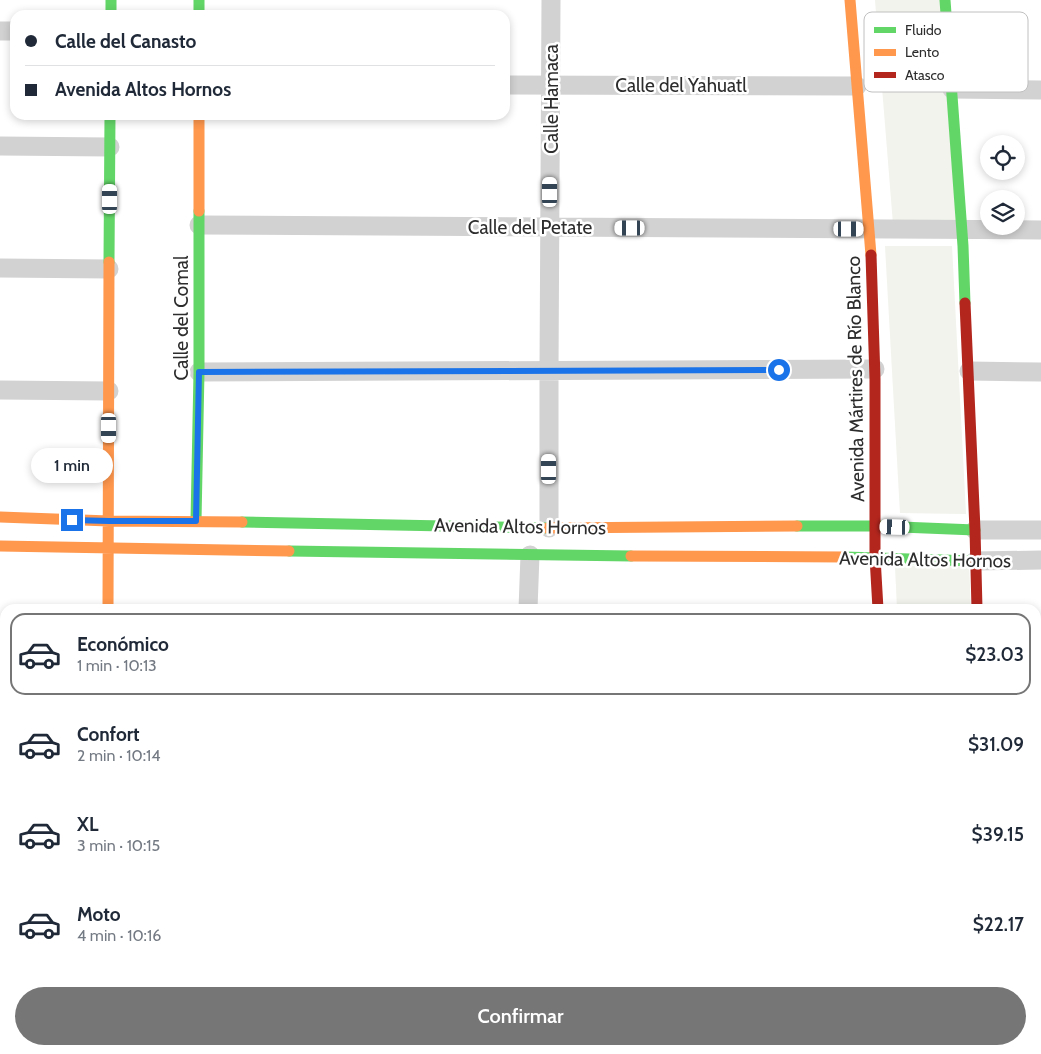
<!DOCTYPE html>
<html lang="es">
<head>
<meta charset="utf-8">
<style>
  :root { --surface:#fff; --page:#f6f6f7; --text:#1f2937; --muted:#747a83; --line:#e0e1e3; --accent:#767676 }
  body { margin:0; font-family:Cabin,sans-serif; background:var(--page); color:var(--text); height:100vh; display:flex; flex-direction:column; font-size:19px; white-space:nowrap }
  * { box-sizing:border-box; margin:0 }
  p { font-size:16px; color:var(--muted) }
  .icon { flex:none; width:28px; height:28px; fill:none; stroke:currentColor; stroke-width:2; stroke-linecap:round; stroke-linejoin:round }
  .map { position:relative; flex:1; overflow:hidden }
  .panel { position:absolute; left:0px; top:604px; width:1041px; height:451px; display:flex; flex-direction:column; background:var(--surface); border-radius:15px 15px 0 0; box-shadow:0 2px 8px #0003 }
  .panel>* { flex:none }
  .banner { position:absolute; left:10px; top:10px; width:500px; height:110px; border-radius:15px; box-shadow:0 2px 8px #0003; display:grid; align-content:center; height:110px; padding:0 15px; background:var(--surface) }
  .buttons { position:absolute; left:980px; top:135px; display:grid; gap:10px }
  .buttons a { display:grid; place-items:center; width:45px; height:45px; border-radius:50%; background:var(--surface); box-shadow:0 2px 8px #0003; font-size:25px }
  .end { position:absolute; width:22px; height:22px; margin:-11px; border:6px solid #1a73e8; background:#fff; box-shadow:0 0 0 2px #fff }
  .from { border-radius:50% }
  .bubble { position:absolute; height:35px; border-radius:18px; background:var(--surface); box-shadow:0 2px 8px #0003; font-size:16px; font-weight:600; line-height:35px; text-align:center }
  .car { position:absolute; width:15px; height:30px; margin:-15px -8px; border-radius:6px; box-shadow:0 0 4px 1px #0007; background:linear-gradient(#fff 24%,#345 0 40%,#fff 0 76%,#345 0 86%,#fff 0) }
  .banner b { display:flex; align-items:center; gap:18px; height:48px; font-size:19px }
  .banner b+b { border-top:1px solid var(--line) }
  .banner i { width:12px; height:12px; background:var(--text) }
  ul { padding:9px 0 0; list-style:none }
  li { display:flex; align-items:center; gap:15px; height:82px; margin:0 10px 8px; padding:0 5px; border:2px solid transparent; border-radius:15px }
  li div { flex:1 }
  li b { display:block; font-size:19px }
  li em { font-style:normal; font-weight:600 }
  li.on { border-color:var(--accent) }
  li>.icon { width:45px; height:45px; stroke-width:1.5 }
  .cta { display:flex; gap:10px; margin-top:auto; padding:10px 15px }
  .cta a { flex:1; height:58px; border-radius:30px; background:var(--accent); color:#fff; font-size:20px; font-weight:600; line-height:58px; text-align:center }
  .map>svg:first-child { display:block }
</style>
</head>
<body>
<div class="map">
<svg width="1041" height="1054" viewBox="0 0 1041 1054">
  <rect width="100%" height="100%" fill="#fff"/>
  <!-- green -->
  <path fill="#f1f3ec" d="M875,0H943L957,223L893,224Z
    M885,246H952L966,514L900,513Z
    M969,565L971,609H897L895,566Z
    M915,1050H989V1054H916Z"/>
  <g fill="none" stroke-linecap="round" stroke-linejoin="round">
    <!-- street -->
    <path stroke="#d2d2d2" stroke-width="19" d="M0,31H15
      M505,85L857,86
      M952,89L1041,90
      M0,146L110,147
      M199,225L1041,230
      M0,268L109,269
      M969,371L1041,372
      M199,372L875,369
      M0,390L109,391
      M549,528V371L551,0
      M975,530H1041
      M975,561L1041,560
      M528,609L530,555
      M0,699L5,698
      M1036,704H1041
      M0,836H5
      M1036,845H1041
      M0,981H5
      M1036,983H1041
      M517,1054V1050"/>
    <!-- fast -->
    <path stroke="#63d668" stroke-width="11" d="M111,0V15
      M199,0V15
      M945,0L963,246L965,303
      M109,262L110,115
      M196,521L199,372V211
      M242,522L547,528
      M797,526H876L975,530
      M289,551L631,556
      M845,557L975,561
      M106,1050V1054
      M904,1050V1054"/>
    <!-- slow -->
    <path stroke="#ff974d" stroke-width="11" d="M850,0L871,255
      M199,115V211
      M0,517L109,521L242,522
      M547,528L797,526
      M0,546L289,551
      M631,556L845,557
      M108,609L109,262
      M996,1050V1054"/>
    <!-- jam -->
    <path stroke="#b3261e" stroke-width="11" d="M871,255L875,379V557L878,609
      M965,303L975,530L977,609"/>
  </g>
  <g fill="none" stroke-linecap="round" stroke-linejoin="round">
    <!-- route -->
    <path stroke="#1a73e8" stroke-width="6" d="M72,520L109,521H196L199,372L779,370"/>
  </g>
  <g text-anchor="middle" stroke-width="5" stroke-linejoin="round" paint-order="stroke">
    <!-- street labels -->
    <g font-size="19" fill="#2d2d2d" stroke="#fff">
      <text x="681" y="92">Calle del Yahuatl</text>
      <text transform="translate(551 99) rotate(-90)" y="7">Calle Hamaca</text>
      <text x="530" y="234">Calle del Petate</text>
      <text transform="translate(181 318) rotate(-90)" y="7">Calle del Comal</text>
      <text transform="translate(855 379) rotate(-91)" y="7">Avenida Mártires de Río Blanco</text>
      <text transform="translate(520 526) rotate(1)" y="7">Avenida Altos Hornos</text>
      <text transform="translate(925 559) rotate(1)" y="7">Avenida Altos Hornos</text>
    </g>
  </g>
  <!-- legend -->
  <rect x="864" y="12" width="164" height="80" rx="8" fill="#fff" stroke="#c0c0c0" stroke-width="1"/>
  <rect x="874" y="27" width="22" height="6" fill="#63d668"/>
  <rect x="874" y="49" width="22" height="7" fill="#ff974d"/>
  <rect x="874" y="72" width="22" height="6" fill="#b3261e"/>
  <g font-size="14" fill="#2d2d2d">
    <text x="905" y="35">Fluido</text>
    <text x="905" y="57">Lento</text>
    <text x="905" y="80">Atasco</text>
  </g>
</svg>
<div class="buttons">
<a><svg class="icon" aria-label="locate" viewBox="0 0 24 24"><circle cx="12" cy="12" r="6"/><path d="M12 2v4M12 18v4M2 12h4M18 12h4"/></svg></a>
<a><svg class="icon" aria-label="layers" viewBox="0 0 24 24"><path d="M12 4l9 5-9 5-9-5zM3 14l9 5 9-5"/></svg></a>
</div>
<i class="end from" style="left:779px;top:370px"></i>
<i class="end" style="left:72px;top:520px"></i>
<div class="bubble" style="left:31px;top:448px;width:82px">1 min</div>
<i class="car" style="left:550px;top:192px;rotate:0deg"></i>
<i class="car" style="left:110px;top:199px;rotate:0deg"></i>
<i class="car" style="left:630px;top:228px;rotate:270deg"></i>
<i class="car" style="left:849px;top:229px;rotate:90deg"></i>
<i class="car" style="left:109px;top:428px;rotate:180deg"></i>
<i class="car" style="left:549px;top:469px;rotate:0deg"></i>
<i class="car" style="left:895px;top:527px;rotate:272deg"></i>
<div class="banner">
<b><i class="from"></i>Calle del Canasto</b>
<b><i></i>Avenida Altos Hornos</b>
</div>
<section class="panel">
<ul>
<li class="on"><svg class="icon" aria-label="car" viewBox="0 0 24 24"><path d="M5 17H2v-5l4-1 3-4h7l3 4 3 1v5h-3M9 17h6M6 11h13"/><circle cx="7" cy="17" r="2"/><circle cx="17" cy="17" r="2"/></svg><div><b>Económico</b><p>1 min · 10:13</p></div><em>$23.03</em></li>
<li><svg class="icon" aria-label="car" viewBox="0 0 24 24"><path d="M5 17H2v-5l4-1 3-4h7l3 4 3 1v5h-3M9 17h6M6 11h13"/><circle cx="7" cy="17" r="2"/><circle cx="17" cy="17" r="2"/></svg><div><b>Confort</b><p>2 min · 10:14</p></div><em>$31.09</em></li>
<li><svg class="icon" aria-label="car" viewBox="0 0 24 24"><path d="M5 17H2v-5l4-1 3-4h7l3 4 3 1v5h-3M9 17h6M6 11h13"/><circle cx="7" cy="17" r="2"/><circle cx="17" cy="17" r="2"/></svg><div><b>XL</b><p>3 min · 10:15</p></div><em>$39.15</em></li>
<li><svg class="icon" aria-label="car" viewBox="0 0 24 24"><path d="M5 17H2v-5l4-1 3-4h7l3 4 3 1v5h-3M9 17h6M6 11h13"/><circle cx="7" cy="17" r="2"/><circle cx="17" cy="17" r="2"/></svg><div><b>Moto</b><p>4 min · 10:16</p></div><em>$22.17</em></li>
</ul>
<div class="cta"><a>Confirmar</a></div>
</section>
</div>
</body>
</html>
